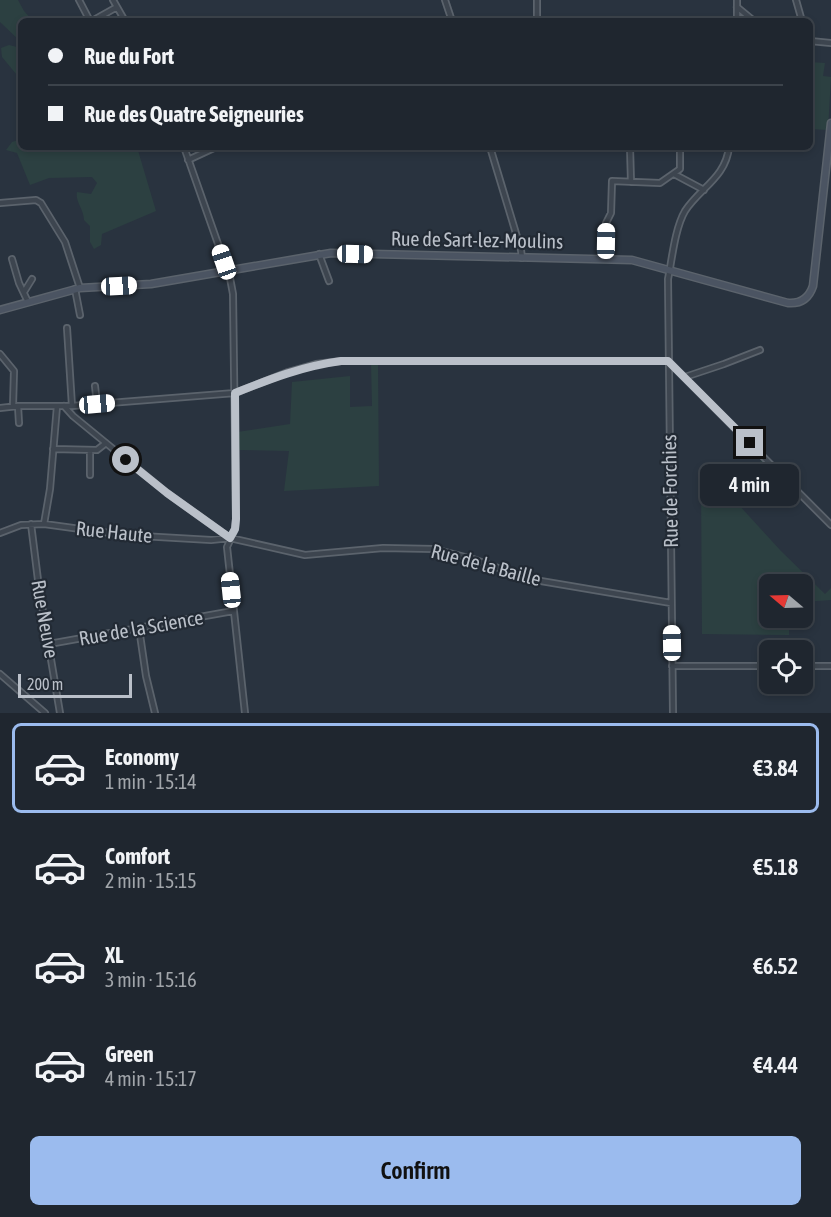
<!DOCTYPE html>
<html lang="en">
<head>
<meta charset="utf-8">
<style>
  :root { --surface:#1f262f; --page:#272e37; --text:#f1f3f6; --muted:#a1a5aa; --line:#3c434b; --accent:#9bbbee }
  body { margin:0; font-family:"Asap Condensed",sans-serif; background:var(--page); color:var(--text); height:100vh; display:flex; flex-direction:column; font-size:22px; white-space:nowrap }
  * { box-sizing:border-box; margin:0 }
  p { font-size:20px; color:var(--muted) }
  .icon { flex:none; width:33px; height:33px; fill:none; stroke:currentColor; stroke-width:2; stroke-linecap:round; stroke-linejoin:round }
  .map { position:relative; height:713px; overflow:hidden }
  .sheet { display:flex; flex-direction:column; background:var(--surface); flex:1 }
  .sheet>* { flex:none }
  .banner { position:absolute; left:18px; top:18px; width:795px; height:132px; border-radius:9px; box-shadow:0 3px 9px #0003,0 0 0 2px var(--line); display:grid; align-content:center; height:132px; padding:0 30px; background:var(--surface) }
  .needle { width:39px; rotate:289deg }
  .buttons { position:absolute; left:759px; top:574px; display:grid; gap:12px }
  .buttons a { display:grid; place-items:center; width:54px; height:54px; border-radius:9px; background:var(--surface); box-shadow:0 3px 9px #0003,0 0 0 2px var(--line); font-size:30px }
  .scale { position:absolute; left:18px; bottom:15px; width:114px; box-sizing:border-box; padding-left:6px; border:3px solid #bac0c9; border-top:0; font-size:16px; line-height:21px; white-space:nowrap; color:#bac0c9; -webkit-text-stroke:4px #222a34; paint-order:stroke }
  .end { position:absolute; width:27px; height:27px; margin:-14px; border:8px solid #bac0c9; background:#111; box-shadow:0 0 0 3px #111 }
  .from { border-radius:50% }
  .bubble { position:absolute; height:42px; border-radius:9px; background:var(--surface); box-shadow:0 3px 9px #0003,0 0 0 2px var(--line); font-size:20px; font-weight:600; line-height:42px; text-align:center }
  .car { position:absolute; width:18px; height:36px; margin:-18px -9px; border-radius:8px; box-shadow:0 0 4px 2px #0007; background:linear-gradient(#fff 24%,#345 0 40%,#fff 0 76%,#345 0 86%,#fff 0) }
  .banner b { display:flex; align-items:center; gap:21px; height:57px; font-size:22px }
  .banner b+b { border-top:2px solid var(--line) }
  .banner i { width:15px; height:15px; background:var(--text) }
  ul { padding:10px 0 0; list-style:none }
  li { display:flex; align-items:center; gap:18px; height:90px; margin:0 12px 9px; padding:0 18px; border:3px solid transparent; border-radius:9px }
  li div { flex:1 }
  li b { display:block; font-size:22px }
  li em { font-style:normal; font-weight:600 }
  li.on { border-color:var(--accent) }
  li>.icon { width:54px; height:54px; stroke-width:1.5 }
  .button { display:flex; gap:12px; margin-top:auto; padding:12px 30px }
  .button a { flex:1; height:69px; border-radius:9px; background:var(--accent); color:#111; font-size:24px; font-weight:600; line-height:69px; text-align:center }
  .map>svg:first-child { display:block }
</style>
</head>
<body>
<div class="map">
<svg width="831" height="713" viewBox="0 0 831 713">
  <rect width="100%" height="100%" fill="#29333f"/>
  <!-- green -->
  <path fill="#2c4041" d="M0,0H18L24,11L33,21H21V42L0,22Z
    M9,45L21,48V80L2,57L1,48Z
    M810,62L825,63L823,76L831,77L828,130L810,129Z
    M21,139V147H137L156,211L102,234L101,245L94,249L90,242V226L84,220C84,209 75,202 77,192L91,194L97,183L92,177L49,178L30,185L17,153L6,150L12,142Z
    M371,363H378L379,486L284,491L289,451L237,450V432L290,424L292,382L350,376V407L372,406Z
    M763,459L773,470L738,504L781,551L825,594L831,588V600L803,602L802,585H770V618H789V635L702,634L701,485L706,480L716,478L713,481L727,494Z"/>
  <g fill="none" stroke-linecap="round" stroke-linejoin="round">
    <!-- minor casing -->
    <g stroke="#5b636c" stroke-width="8">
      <path id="minor" d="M79,0L90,21
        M113,0L125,21
        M445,0L452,21
        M537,0V21
        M796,0L802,21
        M737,7L754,21
        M92,21L117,7
        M737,21V0
        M810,41L831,43
        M184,147L230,278L233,294L236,519L235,529L227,547L245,713
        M490,147L521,250L522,258
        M630,147L631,182
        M188,160L216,147
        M674,174L704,190
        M0,203L36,200L41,203L65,242L80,288
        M319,254L329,281
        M12,259L19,283L28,302
        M605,259L606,223L611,213L612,181L660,183L680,169V147
        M75,289L80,315
        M24,292L32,279
        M67,328L72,406
        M0,354L14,371L13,406
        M668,361L831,525
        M685,377L724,364L760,350
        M95,386L97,404
        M18,406L19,423
        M64,406L73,416L167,493L230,538L305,555L383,548L434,549L473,559L529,579L671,603
        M0,408L18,406H72L235,393L288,372L316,364L341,361H668
        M53,449L97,450L106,443
        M90,475V450
        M31,524L39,588L60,713
        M44,524L50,489L57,406
        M0,533L21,525L44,524L124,535L211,540L230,538
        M139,628L146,676L155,713
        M49,644L233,611
        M672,666H770
        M802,666H831
        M0,674L45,713
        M673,713L668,279C672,259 675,228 685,211C700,188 726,177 729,147"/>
    </g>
    <!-- secondary casing -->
    <g stroke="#5b636c" stroke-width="9">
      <path id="secondary" d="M0,310L80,288L151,284L331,253L632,260L788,303C801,304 809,298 813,286L831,123"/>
    </g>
    <!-- minor -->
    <use href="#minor" stroke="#3d454f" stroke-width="4.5"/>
    <!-- secondary -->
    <use href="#secondary" stroke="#4b5462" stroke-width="6"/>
  </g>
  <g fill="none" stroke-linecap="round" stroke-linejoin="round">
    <!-- route -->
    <path stroke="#bac0c9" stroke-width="8" d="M126,460L167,493L230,538L235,529L236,519L235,393C270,379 303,366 341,361H668L750,443"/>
  </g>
  <g text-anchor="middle" stroke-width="4.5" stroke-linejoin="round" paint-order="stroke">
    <!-- street labels -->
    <g font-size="20" fill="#bac0c9" stroke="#222a34">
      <text transform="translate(477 240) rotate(1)" y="7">Rue de Sart-lez-Moulins</text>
      <text transform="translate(670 491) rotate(-91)" y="7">Rue de Forchies</text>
      <text transform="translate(114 532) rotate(6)" y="7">Rue Haute</text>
      <text transform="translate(486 565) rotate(15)" y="7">Rue de la Baille</text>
      <text transform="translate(45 619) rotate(80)" y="7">Rue Neuve</text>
      <text transform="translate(141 628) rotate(-10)" y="7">Rue de la Science</text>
    </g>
  </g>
</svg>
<div class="buttons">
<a><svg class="needle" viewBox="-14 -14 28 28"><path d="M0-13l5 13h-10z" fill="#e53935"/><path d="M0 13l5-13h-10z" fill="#a1a5aa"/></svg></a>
<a><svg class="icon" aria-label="locate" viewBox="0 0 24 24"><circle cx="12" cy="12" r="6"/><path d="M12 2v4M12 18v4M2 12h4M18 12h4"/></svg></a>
</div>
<div class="scale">200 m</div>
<i class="end from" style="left:126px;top:460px"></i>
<i class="end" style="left:750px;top:443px"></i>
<div class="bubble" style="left:700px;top:464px;width:99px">4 min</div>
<i class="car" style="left:606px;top:241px;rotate:1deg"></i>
<i class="car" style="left:355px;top:254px;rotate:91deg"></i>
<i class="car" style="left:224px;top:262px;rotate:341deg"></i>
<i class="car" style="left:119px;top:286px;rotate:87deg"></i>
<i class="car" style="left:97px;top:404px;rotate:85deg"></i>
<i class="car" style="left:231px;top:590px;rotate:354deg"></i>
<i class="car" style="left:672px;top:643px;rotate:359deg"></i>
<div class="banner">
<b><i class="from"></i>Rue du Fort</b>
<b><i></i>Rue des Quatre Seigneuries</b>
</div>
</div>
<section class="sheet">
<ul>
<li class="on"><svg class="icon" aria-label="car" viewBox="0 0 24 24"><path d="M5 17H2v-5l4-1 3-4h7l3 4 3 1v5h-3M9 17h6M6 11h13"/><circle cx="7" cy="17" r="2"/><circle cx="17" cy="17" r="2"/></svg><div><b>Economy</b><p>1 min · 15:14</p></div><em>€3.84</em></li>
<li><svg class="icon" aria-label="car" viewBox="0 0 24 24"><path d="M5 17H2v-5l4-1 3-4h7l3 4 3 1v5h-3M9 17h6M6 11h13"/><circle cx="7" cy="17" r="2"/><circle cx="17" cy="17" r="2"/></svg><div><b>Comfort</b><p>2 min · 15:15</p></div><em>€5.18</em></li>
<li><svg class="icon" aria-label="car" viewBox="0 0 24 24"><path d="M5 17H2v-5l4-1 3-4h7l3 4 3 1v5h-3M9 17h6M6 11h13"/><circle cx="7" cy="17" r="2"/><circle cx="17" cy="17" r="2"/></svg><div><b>XL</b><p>3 min · 15:16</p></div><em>€6.52</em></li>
<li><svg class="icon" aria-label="car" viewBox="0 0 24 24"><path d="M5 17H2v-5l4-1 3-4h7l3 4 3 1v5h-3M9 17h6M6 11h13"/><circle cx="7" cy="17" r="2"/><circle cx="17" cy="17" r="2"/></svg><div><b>Green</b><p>4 min · 15:17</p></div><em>€4.44</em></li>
</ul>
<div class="button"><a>Confirm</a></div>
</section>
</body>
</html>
